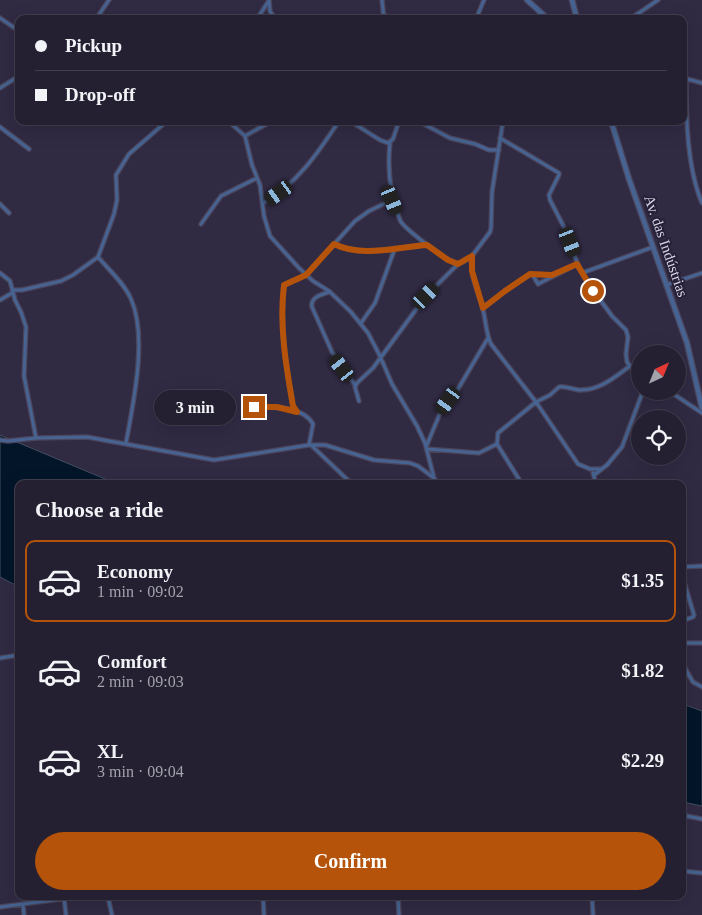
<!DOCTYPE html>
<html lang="en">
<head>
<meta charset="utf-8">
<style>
  :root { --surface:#242032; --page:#2c283a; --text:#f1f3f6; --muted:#a3a3ac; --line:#413e4d; --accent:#b45309 }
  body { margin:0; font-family:Georgia,serif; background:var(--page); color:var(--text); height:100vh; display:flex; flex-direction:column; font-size:19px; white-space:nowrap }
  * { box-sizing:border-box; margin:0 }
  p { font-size:16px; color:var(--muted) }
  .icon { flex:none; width:28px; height:28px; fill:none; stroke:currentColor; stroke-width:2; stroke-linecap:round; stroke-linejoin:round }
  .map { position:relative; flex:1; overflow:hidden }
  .sheet { position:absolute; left:15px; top:480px; width:671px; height:420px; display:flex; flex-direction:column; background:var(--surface); border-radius:10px; box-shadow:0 5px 20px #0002,0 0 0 1px var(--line) }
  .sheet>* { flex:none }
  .banner { position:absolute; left:15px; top:15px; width:672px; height:110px; border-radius:10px; box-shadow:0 5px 20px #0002,0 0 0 1px var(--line); display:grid; align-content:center; height:110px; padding:0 20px; background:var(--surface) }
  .needle { width:32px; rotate:43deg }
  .controls { position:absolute; left:631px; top:345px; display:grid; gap:10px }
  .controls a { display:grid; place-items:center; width:55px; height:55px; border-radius:50%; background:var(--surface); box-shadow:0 5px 20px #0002,0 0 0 1px var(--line); font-size:25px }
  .end { position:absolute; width:22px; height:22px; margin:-11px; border:6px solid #b45309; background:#fff; box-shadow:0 0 0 2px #fff }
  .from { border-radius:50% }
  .bubble { position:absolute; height:35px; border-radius:18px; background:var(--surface); box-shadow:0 5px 20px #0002,0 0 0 1px var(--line); font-size:16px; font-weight:800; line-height:35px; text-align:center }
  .car { position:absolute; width:15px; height:30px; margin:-15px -8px; border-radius:6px; box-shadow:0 0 4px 1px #0007; background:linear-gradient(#222 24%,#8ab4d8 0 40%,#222 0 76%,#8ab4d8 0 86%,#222 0) }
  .banner b { display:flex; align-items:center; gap:18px; height:48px; font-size:19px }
  .banner b+b { border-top:1px solid var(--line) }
  .banner i { width:12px; height:12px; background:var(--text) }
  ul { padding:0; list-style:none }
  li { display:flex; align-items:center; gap:15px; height:82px; margin:0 10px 8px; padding:0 10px; border:2px solid transparent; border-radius:10px }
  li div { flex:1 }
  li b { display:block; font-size:19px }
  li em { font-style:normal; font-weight:800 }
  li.active { border-color:var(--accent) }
  li>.icon { width:45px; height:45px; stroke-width:1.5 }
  h2 { padding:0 20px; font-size:22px; line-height:60px }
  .action { display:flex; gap:10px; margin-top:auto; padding:10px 20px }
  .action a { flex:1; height:58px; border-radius:30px; background:var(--accent); color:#fff; font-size:20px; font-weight:800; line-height:58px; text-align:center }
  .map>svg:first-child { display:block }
</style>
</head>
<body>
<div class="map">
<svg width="702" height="915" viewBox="0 0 702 915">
  <rect width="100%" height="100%" fill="#302a43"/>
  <!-- water -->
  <path fill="#031529" stroke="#434e61" d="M0,435L117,484H19V587L0,577Z
    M683,704L702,711V806L683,802Z"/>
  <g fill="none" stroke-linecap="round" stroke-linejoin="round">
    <!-- minor casing -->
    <g stroke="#4b455d" stroke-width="5.5">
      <path id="minor" d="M269,0L270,11L275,19
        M382,0L384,19
        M384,15L392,19
        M0,18L19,31
        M96,19L109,0
        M257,19L268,2
        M476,19L484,0
        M630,19L658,0
        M684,78L702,83
        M686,79C686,117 687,168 702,203
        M0,88L19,76
        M228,121L245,136L252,165L260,185L264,216L270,236L299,268L313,281L329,291L351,312L368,333L380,356L392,384L417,426L425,443L434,478L438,484
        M350,121L380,140L388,143L393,139L399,121
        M418,121L450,138L475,144L489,150H499
        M503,121L492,192L491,228L490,232L472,256C469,275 479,292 483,310C486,321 486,334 491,344L536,402L578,464L590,469H601
        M0,127L29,149
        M245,136L272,121
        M500,138L559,173V175L549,195L550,200L566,231L579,268L595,293L612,316L626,330L628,337L626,354L627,362L630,366L640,373
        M390,143C387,170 390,195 400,220C402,227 447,261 455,263C461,265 467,259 472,256
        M263,203C297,184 318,153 339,121
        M0,204L9,213
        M201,224L221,196L257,178
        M334,244C362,258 397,247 427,245
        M98,257C109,270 124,283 131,299C148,337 133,404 126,443
        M0,273L10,281L15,300L21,312L26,327L24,376L36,438
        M582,273L653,247
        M532,274L538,284L577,264
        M666,285L702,273
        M12,290H22L61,281L73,275L98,257L114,214L117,200L116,175L129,154L167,121
        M329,292C321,295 310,297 312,307L332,352L355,385
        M0,300L12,293
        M483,308L505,291L530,274L552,275
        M361,323L375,303L395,248
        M669,391L702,413
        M359,401L355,387L357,383L373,368L426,296L458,264
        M254,407C272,407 303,406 313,424L309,445
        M297,412L293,406C286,367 279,325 284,285L306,275L355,221L369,211L392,200
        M0,440L8,441L36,438L87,437L214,460L309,445H325L374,460L410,463L418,466L434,478
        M497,444L522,484
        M311,445L352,484
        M426,447L441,411L458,389L488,338
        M427,449L479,453L497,444L498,433L536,402L550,395L559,387C566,386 572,389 579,390C599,391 615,377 630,366
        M593,473L596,484
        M594,475L607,465L622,447L643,391
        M682,567L702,566
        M682,575L694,615L693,617L682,621
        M682,643H702
        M0,658L19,655
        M682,663L693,682L702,687
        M682,815L702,819
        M682,871L702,873
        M263,896L264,915
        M398,896L399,915
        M592,896L593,915
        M108,897L112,915
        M64,898L66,915
        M109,898L135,896
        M23,904L24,915
        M0,907L84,896"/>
    </g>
    <!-- tertiary casing -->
    <g stroke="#4b455d" stroke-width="7">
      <path id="tertiary" d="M527,0L548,19
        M572,0L577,19
        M611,121L629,179L687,343L702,408"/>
    </g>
    <!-- minor -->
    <use href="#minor" stroke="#466391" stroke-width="3"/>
    <!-- tertiary -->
    <use href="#tertiary" stroke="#466391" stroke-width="4.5"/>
  </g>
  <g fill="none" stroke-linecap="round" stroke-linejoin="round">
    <!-- route -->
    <path stroke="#b45309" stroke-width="6" d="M254,407H277L297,412L293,406C286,366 279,325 284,285L306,275L334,244C362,258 397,247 427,245L448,260L458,264L472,256V271L483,308L505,291L530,274L552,275L577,264L593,291"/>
  </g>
  <g text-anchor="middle" stroke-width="4" stroke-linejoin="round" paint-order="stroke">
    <!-- street labels -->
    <g font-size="15" fill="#d7d4e4" stroke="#262038">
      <text transform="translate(666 246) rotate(71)" y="5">Av. das Indústrias</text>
    </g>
  </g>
</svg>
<div class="controls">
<a><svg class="needle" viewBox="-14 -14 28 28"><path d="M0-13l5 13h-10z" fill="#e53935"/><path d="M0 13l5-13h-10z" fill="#a3a3ac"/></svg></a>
<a><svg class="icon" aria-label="locate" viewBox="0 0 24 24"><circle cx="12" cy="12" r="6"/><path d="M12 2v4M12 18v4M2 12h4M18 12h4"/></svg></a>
</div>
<i class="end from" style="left:593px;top:291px"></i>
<i class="end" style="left:254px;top:407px"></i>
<div class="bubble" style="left:154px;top:390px;width:82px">3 min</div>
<i class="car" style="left:279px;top:193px;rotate:235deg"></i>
<i class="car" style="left:392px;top:200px;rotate:157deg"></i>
<i class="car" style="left:570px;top:242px;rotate:158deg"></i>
<i class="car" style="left:426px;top:296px;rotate:44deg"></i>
<i class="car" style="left:342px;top:368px;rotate:323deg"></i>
<i class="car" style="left:448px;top:401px;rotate:216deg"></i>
<div class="banner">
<b><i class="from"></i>Pickup</b>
<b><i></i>Drop-off</b>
</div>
<section class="sheet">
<h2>Choose a ride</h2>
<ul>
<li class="active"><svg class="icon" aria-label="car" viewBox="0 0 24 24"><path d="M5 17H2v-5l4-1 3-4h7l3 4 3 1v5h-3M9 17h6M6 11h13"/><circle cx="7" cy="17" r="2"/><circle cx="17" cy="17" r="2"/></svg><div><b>Economy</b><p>1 min · 09:02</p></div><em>$1.35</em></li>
<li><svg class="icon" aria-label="car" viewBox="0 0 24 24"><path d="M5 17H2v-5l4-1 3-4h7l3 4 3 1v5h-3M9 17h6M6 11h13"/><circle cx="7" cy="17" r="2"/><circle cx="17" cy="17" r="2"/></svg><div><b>Comfort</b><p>2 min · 09:03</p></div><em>$1.82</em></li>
<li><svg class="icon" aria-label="car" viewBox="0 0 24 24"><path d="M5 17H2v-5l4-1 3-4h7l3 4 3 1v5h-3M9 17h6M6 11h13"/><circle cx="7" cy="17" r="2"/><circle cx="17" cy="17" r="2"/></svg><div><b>XL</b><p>3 min · 09:04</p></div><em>$2.29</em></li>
</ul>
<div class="action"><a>Confirm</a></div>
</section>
</div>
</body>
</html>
